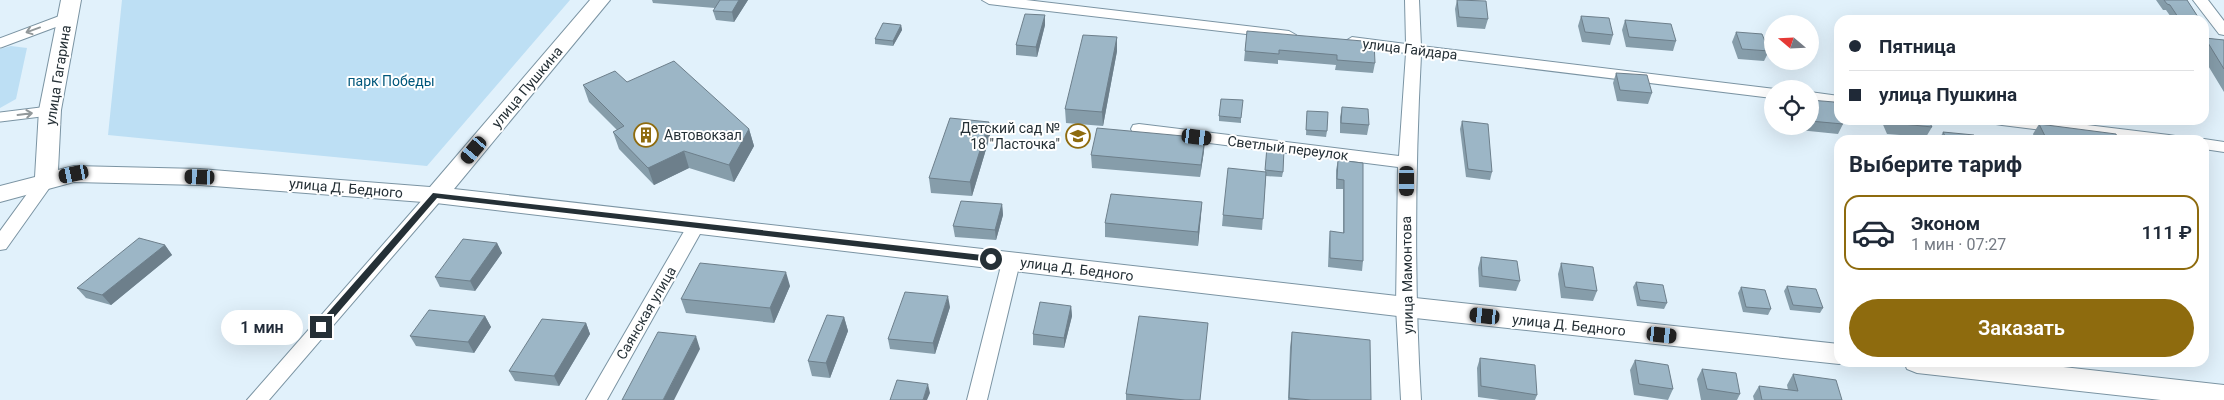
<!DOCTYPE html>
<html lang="ru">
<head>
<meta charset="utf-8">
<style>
  :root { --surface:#fff; --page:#f2f2f3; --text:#1f2937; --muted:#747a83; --line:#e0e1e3; --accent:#8e6b0e }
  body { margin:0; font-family:Roboto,sans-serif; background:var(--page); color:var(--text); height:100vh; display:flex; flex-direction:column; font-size:19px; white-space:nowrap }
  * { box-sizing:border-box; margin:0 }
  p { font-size:16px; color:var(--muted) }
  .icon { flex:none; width:28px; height:28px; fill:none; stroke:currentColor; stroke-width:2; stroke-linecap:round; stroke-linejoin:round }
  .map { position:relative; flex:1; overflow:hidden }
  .details { position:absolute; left:1834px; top:135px; width:375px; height:232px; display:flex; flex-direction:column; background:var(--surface); border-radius:15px; box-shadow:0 5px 20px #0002 }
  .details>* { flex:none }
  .hud { position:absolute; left:1834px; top:15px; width:375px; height:110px; border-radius:15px; box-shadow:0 5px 20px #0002; display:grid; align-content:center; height:110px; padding:0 15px; background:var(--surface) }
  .needle { width:32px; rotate:289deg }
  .fabs { position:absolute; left:1764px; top:15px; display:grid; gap:10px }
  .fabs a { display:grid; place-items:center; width:55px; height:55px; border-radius:50%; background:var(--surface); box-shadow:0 5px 20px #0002; font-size:25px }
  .end { position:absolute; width:22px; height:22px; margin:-11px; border:6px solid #253036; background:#fff; box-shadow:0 0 0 2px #fff }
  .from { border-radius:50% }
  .bubble { position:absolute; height:35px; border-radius:18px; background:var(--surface); box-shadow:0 5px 20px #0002; font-size:16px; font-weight:600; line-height:35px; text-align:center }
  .car { position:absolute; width:15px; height:30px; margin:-15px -8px; border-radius:6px; box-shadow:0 0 4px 1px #0007; background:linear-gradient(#222 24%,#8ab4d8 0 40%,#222 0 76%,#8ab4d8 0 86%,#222 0) }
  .hud b { display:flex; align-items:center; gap:18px; height:48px; font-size:19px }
  .hud b+b { border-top:1px solid var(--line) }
  .hud i { width:12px; height:12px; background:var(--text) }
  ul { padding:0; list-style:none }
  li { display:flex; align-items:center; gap:15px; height:75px; margin:0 10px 8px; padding:0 5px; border:2px solid transparent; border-radius:15px }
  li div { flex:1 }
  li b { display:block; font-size:19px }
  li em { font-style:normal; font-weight:600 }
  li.current { border-color:var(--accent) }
  li>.icon { width:45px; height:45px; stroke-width:1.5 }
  h2 { padding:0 15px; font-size:22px; line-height:60px }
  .button { display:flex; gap:10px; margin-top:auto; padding:10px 15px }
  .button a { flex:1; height:58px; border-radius:30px; background:var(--accent); color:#fff; font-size:20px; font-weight:600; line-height:58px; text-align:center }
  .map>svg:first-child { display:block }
</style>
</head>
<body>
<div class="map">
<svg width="2224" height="400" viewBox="0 0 2224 400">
  <rect width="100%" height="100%" fill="#e1f1fb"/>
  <!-- green -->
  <path fill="#bddff4" d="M122,0H570L427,166L108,135Z
    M11,46L27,48L16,99L0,108V49Z"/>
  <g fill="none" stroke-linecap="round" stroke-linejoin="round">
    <!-- lane casing -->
    <g stroke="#7b94a3" stroke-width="11">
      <path id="lane" d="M0,43L67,18
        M0,117L49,111"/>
    </g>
    <!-- street casing -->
    <g stroke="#7b94a3" stroke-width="2">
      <path id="street" d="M982,0H1026L1289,31L1296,35L1289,39L989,4Z
        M1405,0H1419L1421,46L1775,89H1772V98L1421,55C1415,170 1414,285 1421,400H1401L1396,307L1398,167L1139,134L1133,133L1131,129L1133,125L1139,124L1399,156L1406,53L1352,47L1344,42L1352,37L1406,44Z
        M2193,0H2208L2224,21V35L2219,34Z
        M1810,92L1839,96V106L1810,102Z
        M1994,120H2046L2169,135L2175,136L2177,140H2125L2002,125L1996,124Z
        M2204,139L2224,142V152L2204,149V140H2199Z
        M46,174L52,176L55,180L6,249L0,250V231L40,176Z
        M436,189L442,191L445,195L442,199L269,400H247L430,191Z
        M696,219L702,221L705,225L607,400H586L690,221Z
        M1011,255L1018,257L1020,262L987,400H967L1002,262L1004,257Z"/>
    </g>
    <!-- secondary casing -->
    <g stroke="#7b94a3" stroke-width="2">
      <path id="secondary" d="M61,0H81L61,110L58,170L74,166L200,169L430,187L590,0H610L454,189L1406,297L1839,344V362H1845L1839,364L1406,317L436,203L200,185L74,182L0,202V186L35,177L39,110Z
        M1904,362H2018L2224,385V400H2161L1917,373L1907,369Z"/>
    </g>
    <!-- lane -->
    <use href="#lane" stroke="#fff" stroke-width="9"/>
    <!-- street -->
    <use href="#street" fill="#fff" fill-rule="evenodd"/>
    <!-- secondary -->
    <use href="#secondary" fill="#fff" fill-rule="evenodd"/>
  </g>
  <!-- wall -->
  <path fill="#869daa" d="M652,0H748L734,22L716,20L713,11L715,8L653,3Z
    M1457,0L1488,19L1485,29L1457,27L1455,9Z
    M2156,0H2187L2200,20H2173L2166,10H2163Z
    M1045,15V25L1037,57L1016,55V45Z
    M1581,16L1613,35L1610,45L1582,42L1578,26Z
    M1625,20L1676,41L1673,51L1626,47L1622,30Z
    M901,25L902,30L893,46L875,44V39Z
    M1247,31L1375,63L1373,73L1335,70L1336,65L1278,60V64L1244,61Z
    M1736,32L1769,51L1764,61L1738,59L1732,42Z
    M1117,37V51L1103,126L1066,123L1065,109Z
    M2205,38L2224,40V92L2204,59V39Z
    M1616,73L1652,93L1648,104L1617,101L1613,83Z
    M627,82L749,129L754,146L734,182L689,168L654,185L619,149L613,132L617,130L589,102L583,85Z
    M1810,100L1843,124L1838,134L1799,130L1798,126H1810Z
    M1342,107L1369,125L1367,135L1340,133V117Z
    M1307,111L1327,131L1326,137L1306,135Z
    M1219,116L1241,118V123L1219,121Z
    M1881,120H1928L1932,127L1926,137L1887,134Z
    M1462,121L1492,172L1490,180L1466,177L1460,129Z
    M989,122L990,136L972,196L931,193L929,178Z
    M2039,124L2118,140H2035L2033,134Z
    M1943,132L1976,140H1939Z
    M1267,147L1283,172L1282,177L1266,176L1262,230L1222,226L1223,215L1265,172Z
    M1204,151L1200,177L1092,168L1091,155Z
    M1338,160L1363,163V261L1362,271L1328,267L1329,241L1330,231L1343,233V189H1336V170Z
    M1202,202L1198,246L1105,237V223Z
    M1002,204L1003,215L996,240L955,237L953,226Z
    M497,243L502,253L475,291L440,287L435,277Z
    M165,245L172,255L111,305L86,298L77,288Z
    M1481,257L1520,281L1516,291L1479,287L1478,268Z
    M1561,263L1597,291L1593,301L1561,298L1558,274Z
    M1636,282L1667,303L1664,309L1637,306L1633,287Z
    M790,286L774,323L686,313L681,299Z
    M1787,286L1823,308L1820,313L1790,310L1784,291Z
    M1741,287L1771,309L1768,315L1743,312L1738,293Z
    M1071,306L1072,316L1064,348L1033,345V334Z
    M950,307L935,354L890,349L888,339Z
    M485,316L491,327L474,353L416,346L410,336Z
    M844,317L848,331L830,378L812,376L808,361Z
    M586,323L590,334L559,386L515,381L509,371Z
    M1292,332L1371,400H1288L1290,347Z
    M1480,358L1537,395L1535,400H1500L1478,397L1477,368Z
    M1635,360L1673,389L1668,400L1634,395L1630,370Z
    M1702,369L1740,394L1737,400H1701L1697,379Z
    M1793,374L1842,400H1754L1753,396L1759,386L1788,390L1787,385Z
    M1126,394L1201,400H1126Z"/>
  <!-- shaded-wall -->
  <path fill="#6d7f8b" d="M739,0H748L734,22L732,12Z
    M1045,15V25L1037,57L1036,47Z
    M901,25L902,30L893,46V41Z
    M1117,37V51L1103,126L1102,112Z
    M989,122L990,136L972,196L970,182Z
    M749,129L754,146L734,182L729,165Z
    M1205,138L1204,151L1200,177L1201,165Z
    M684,151L689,168L654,185L648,168Z
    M1202,202L1201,216L1198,246V232Z
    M1002,204L1003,215L996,240L995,230Z
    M497,243L502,253L475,291L470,281Z
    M165,245L172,255L111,305L102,295Z
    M786,272L790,286L774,323L770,308Z
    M948,296L950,307L935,354L933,343Z
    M1071,306L1072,316L1064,348V338Z
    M485,316L491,327L474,353L468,342Z
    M844,317L848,331L830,378L826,363Z
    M586,323L590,334L559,386L554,376Z
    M696,336L700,349L674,400H663Z
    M928,384L930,393L927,400H923Z"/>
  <!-- building -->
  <path fill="#9cb6c6" stroke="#6d7f8b" d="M720,0H739L732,12L713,11Z
    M1457,0L1486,1L1488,19L1459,17Z
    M2164,0H2187L2200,20H2180L2170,5L2167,4Z
    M1025,14L1045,15L1036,47L1016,45Z
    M1581,16L1609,18L1613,35L1585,32Z
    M1625,20L1671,24L1676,41L1629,37Z
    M883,23L901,25L893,41L875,39Z
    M1247,31L1374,42L1375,63L1337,60V55L1279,50V54L1245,51Z
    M1736,32L1762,34L1769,51L1742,49Z
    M1083,35L1117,37L1102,112L1065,109Z
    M2205,38L2224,40V69Z
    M674,61L749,129L729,165L684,151L648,168L613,132L624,126L583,85L615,71L627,82Z
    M1616,73L1647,75L1652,93L1620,90Z
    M1221,99L1243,100L1241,118L1219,116Z
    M1810,100L1834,102L1839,113V120H1842L1843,124L1810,121Z
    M1342,107L1368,109L1369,125L1341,123Z
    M1307,111L1328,112L1327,131L1306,130Z
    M950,118L989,122L970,182L929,178Z
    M1891,120H1928L1932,127L1893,123Z
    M1462,121L1488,124L1492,172L1468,169Z
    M2039,124L2116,134L2118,140H2047Z
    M1097,128L1205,138L1201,165L1091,155Z
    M1943,132L1974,135L1976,140H1947Z
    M1267,147L1284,149L1283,172L1265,170Z
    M1338,160L1363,163V261L1330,258V231L1344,233V180L1337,179Z
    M1228,168L1266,172L1263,219L1223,215Z
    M1111,194L1202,202L1198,232L1105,223Z
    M961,201L1002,204L995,230L953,226Z
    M139,238L165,245L102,295L77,288Z
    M463,239L497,243L470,281L435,277Z
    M1481,257L1517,261L1520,281L1482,276Z
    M700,263L786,272L770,308L681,299Z
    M1561,263L1593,267L1597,291L1565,287Z
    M1636,282L1663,285L1667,303L1640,300Z
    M1787,286L1816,289L1823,308L1793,305Z
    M1741,287L1765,290L1771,309L1746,307Z
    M905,292L948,296L933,343L888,339Z
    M1040,302L1071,306L1064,338L1033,334Z
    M429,310L485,316L468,342L410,336Z
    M827,315L844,317L826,363L808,361Z
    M1139,316L1208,323L1200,400H1185L1126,394Z
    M542,319L586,323L554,376L509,371Z
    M658,332L696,336L663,400H622Z
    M1292,332L1370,340L1371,400H1311L1289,398Z
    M1480,358L1535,365L1537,395L1481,386Z
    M1635,360L1668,365L1673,389L1639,384Z
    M1702,369L1736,373L1740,394L1707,389Z
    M1793,374L1836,380L1842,400H1762L1759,386L1798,391Z
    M897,380L928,384L923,400H890Z"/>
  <!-- one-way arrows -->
  <defs><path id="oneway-shaft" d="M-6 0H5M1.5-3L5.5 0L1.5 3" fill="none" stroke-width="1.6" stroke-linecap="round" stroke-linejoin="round" transform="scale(1.25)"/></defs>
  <g stroke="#92989a">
    <use href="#oneway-shaft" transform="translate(33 30) rotate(160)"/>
    <use href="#oneway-shaft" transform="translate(25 114) rotate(-7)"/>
  </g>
  <!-- route -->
  <path fill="#253036" d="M433,193L991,256L995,259L991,262L437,198L324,329H318V324Z"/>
  <!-- icons -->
  <defs>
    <g id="building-ring" transform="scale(1.25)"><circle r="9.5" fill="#fff" stroke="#8e6b0e" stroke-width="1.5"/><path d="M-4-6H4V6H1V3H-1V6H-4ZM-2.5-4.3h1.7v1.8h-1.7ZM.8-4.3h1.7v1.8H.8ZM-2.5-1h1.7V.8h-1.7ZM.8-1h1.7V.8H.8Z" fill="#8e6b0e"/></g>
    <g id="school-ring" transform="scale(1.25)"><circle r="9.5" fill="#fff" stroke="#8e6b0e" stroke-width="1.5"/><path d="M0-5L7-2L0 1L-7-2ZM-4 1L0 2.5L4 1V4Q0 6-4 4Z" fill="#8e6b0e"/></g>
  </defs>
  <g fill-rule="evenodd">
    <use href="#building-ring" x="646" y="135"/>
    <use href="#school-ring" x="1078" y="136"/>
  </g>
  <g text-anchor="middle" stroke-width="4" stroke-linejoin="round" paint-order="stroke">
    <!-- street labels -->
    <g font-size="14" fill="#253036" stroke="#fff">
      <text transform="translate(1410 49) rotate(7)" y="5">улица Гайдара</text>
      <text transform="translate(58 75) rotate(-81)" y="5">улица Гагарина</text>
      <text transform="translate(527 87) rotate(-50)" y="5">улица Пушкина</text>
      <text transform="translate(1288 148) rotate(7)" y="5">Светлый переулок</text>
      <text transform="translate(346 188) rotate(5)" y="5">улица Д. Бедного</text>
      <text transform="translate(1077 269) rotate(7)" y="5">улица Д. Бедного</text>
      <text transform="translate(1407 275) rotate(-91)" y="5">улица Мамонтова</text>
      <text transform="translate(646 313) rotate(-60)" y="5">Саянская улица</text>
      <text transform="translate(1569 325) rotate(6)" y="5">улица Д. Бедного</text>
    </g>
    <!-- park labels -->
    <g font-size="14" fill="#00577b" stroke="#fff">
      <text x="391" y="86">парк Победы</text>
    </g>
    <!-- poi labels -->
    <g font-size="14" fill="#253036" stroke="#fff" text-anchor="end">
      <text x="1060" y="133">Детский сад №<tspan x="1060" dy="16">18 "Ласточка"</tspan></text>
      <text x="664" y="140" text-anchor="start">Автовокзал</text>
    </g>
  </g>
</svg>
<div class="fabs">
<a><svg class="needle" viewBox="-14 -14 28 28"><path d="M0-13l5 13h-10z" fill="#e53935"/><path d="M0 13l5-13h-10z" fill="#747a83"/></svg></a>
<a><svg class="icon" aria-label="locate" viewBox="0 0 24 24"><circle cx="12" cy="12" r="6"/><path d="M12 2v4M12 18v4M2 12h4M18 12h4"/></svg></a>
</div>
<i class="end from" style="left:991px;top:259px"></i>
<i class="end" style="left:321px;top:327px"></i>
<div class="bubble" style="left:221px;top:310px;width:82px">1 мин</div>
<i class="car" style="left:1197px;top:137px;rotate:97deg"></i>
<i class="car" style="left:474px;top:150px;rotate:220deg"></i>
<i class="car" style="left:74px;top:174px;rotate:258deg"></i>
<i class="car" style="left:200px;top:177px;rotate:272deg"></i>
<i class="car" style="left:1407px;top:181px;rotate:180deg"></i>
<i class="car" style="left:1485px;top:316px;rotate:276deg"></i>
<i class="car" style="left:1662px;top:335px;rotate:96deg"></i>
<div class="hud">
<b><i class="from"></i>Пятница</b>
<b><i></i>улица Пушкина</b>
</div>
<section class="details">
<h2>Выберите тариф</h2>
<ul>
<li class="current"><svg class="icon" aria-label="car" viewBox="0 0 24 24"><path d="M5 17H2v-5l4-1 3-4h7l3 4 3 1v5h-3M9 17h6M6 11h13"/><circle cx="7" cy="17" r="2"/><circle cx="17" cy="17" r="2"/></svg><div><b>Эконом</b><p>1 мин · 07:27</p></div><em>111 ₽</em></li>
</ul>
<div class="button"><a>Заказать</a></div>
</section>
</div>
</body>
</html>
